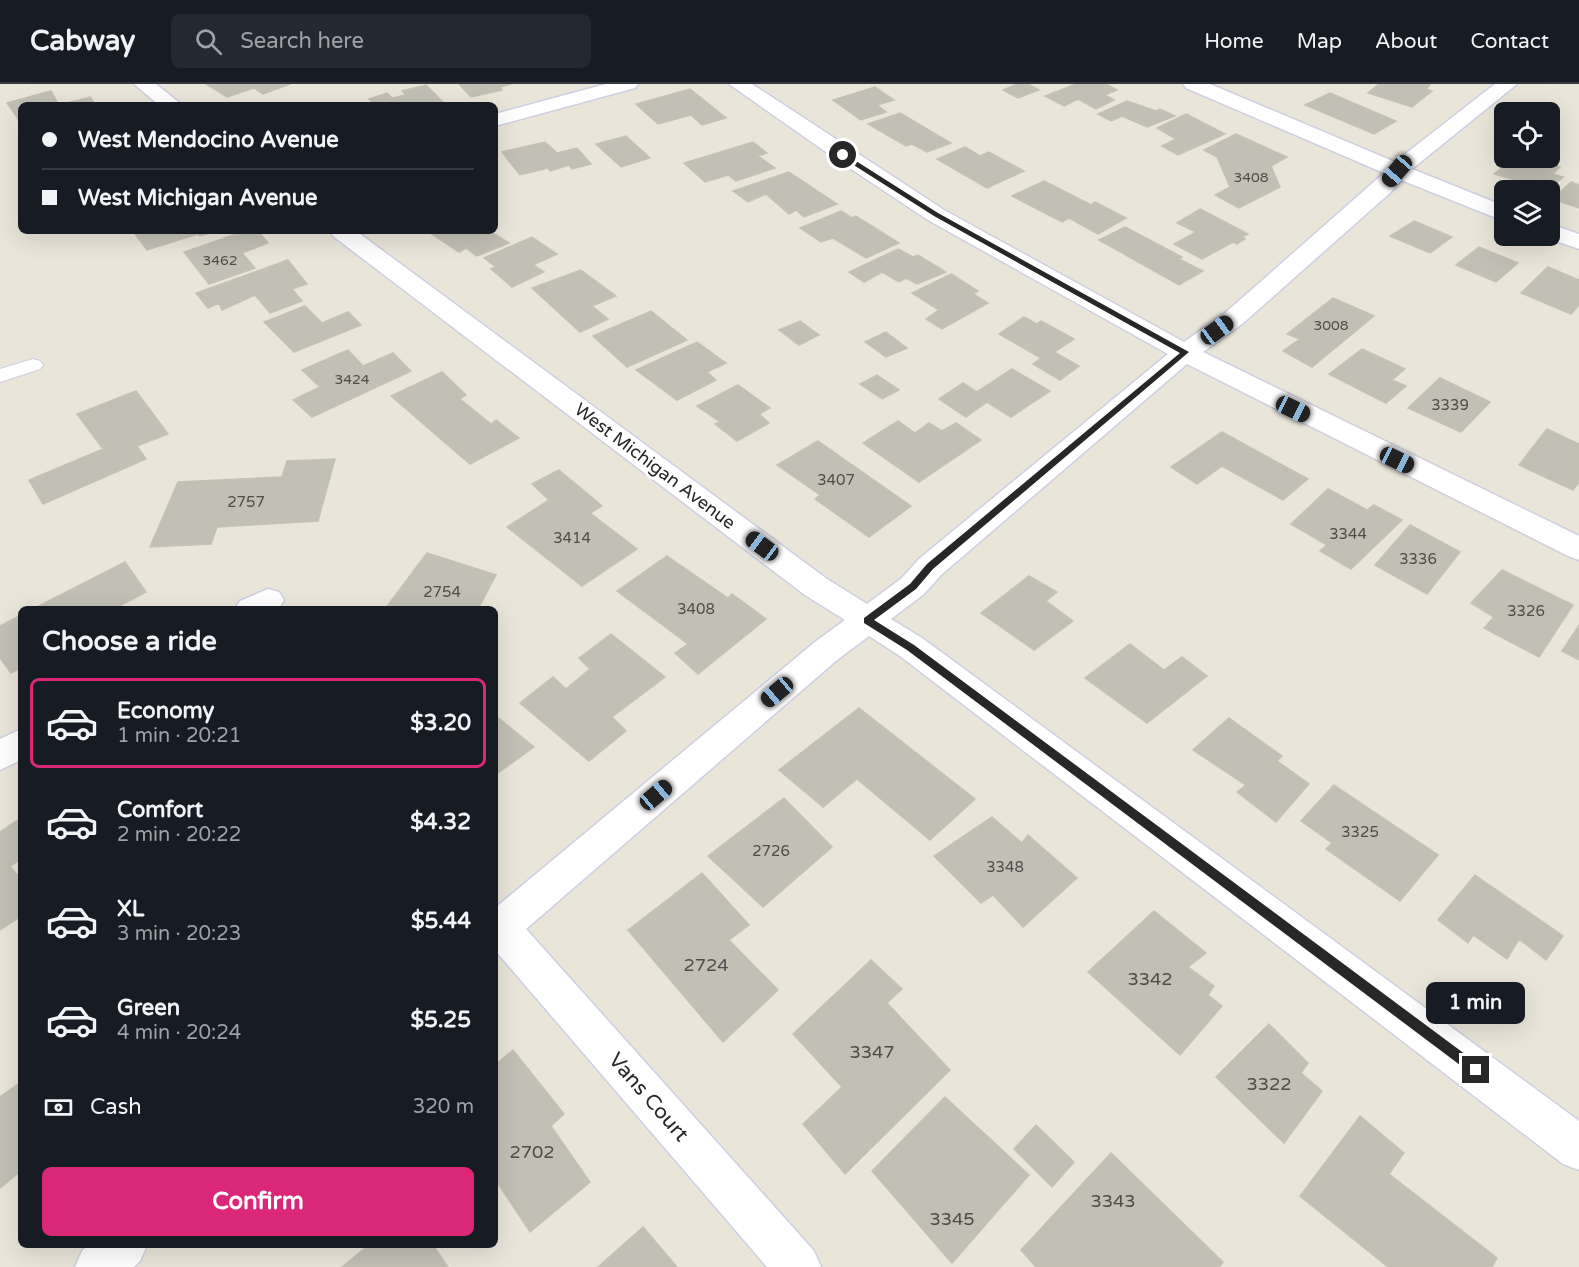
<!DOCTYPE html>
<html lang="en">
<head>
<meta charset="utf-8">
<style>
  :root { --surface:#171b24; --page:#242831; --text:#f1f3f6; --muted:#9ea1a6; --line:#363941; --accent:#db2777 }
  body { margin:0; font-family:"Varela Round",sans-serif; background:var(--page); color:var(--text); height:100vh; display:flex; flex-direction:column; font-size:22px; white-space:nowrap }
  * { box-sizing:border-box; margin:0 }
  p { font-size:20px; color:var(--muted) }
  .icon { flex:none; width:33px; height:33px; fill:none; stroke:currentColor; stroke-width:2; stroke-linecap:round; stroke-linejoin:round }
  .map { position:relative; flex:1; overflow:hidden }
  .panel { position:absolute; left:18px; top:522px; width:480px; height:642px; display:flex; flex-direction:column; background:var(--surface); border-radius:9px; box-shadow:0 6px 24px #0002 }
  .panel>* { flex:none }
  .top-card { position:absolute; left:18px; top:18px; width:480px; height:132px; border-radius:9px; box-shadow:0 6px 24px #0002; display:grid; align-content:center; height:132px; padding:0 24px; background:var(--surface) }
  .controls { position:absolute; left:1494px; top:18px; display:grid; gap:12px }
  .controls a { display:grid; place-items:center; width:66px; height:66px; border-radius:9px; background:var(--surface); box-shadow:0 6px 24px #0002; font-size:30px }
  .end { position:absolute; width:27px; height:27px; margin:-14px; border:8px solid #272727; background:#fff; box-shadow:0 0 0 3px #fff }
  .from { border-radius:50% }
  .bubble { position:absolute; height:42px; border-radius:9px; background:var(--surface); box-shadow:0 6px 24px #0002; font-size:20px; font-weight:800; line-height:42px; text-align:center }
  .car { position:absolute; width:18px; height:36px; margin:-18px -9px; border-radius:8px; box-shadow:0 0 4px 2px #0007; background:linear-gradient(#222 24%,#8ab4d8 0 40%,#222 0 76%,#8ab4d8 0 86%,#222 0) }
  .top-card b { display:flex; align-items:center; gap:21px; height:57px; font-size:22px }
  .top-card b+b { border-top:2px solid var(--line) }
  .top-card i { width:15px; height:15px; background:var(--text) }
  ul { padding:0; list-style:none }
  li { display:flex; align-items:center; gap:18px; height:90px; margin:0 12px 9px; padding:0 12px; border:3px solid transparent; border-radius:9px }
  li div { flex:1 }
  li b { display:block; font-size:22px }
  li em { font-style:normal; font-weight:800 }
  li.selected { border-color:var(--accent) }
  li>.icon { width:54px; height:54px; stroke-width:1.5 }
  h2 { padding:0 24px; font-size:27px; line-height:72px }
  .pay { display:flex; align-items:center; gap:15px; height:66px; padding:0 24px; font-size:22px }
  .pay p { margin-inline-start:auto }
  .action { display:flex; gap:12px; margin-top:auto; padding:12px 24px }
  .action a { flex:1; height:69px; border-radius:9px; background:var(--accent); color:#fff; font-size:24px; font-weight:800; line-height:69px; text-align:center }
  header { display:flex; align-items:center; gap:36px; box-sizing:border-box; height:84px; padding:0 30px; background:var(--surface); border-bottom:2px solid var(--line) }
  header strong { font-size:28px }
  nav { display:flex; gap:33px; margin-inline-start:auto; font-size:21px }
  .search { width:420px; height:54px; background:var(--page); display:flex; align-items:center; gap:15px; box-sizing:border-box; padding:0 21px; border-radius:9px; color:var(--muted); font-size:22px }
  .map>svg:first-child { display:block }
</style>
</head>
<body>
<header>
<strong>Cabway</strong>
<div class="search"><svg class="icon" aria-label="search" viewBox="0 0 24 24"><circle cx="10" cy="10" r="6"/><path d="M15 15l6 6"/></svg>Search here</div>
<nav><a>Home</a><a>Map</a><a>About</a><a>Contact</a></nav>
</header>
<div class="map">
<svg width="1579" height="1183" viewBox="0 0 1579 1183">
  <rect width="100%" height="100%" fill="#eae5d9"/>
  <!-- building -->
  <path fill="#c2bfb5" stroke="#c5c1b3" stroke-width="1.5" d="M206,0H290L263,10L254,4L227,13Z
    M459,0H511L500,3L502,6L471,13Z
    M1017,0H1028L1039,6L1018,14L1003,6Z
    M1076,0H1106L1117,6L1105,11L1114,16L1096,25L1078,15L1064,22L1045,12Z
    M1379,0H1427L1430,1L1426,5L1432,7L1412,23L1368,9Z
    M426,1L443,18L432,21H375L369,15L387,9L392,14L406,11L402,7Z
    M875,3L894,16L877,21L886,28L861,36L833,16Z
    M690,5L726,34L702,41L691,31L658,40L636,20Z
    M51,7L59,21L90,13L96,21H21V39L7,19Z
    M1330,9L1396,37L1374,50L1305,21Z
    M1127,17L1156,27L1160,25L1175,32L1147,43L1122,32L1111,37L1098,30Z
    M900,29L951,59L927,68L912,60L906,62L868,40Z
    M1186,30L1225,50L1178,71L1162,62L1176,55L1157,44Z
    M1236,50L1287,73L1271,82L1280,103L1239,124L1215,111L1230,103L1217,73L1204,66Z
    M626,52L650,74L621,83L596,60Z
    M545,58L557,69L577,64L591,80L572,85L569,81L550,87L548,84L520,91L502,68Z
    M753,58L767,69L758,72L775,84L736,97L728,91L705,98L684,79Z
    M965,63L980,72L989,68L1024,87L987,104L937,75Z
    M1528,74H1536L1560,83L1553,90L1563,93L1554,101L1538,95L1532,101L1494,90L1513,75L1521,78Z
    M789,88L837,120L804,133L796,126L789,130L766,110L748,118L733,107Z
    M1044,97L1091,121L1095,118L1126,134L1098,150L1069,134L1062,138L1012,112Z
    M1571,98L1579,101V124L1552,115Z
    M1200,125L1248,150L1242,153L1245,155L1237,160L1233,158L1202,175L1174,160L1196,148L1177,139Z
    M841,127L852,134L856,132L899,159L866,174L833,154L821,158L800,144Z
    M1414,137L1452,153L1430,169L1390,152Z
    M1125,143L1182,173L1179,175L1203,187L1179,201L1099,156Z
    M145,147H216L200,152L198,150L147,166L135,150Z
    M245,147H258L268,159L242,169L255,184L209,200L184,168Z
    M431,147H490L509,159L477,172L466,164L459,168L429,148Z
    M532,153L557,170L533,181L544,188L512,203L491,185L496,183L484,174Z
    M1479,163L1518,179L1496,198L1456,181Z
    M898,165L913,173L918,171L946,188L917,200L906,194L899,198L882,188L864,198L849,188Z
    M288,176L307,200L292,205L302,217L270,229L255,211L222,226L219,219L208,224L196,209Z
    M1548,183L1579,196V221L1571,230L1521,209Z
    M581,186L616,212L592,222L608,235L580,248L532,204Z
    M951,190L978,207L973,210L988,219L942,245L926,235L939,226L912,209Z
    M1333,214L1374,232L1312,283L1283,267L1300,255L1287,250Z
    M305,222L322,239L348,228L361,241L294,268L264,238Z
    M651,227L687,256L627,283L593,252Z
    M1024,233L1037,240L1041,237L1074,255L1054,268L1079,282L1060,296L1033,280L1041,274L999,250Z
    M800,237L819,251L799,261L779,246Z
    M886,248L907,264L886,273L865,258Z
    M697,258L726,279L707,288L716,296L677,316L636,286Z
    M1362,265L1405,285L1392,296L1406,302L1386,319L1329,290Z
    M348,266L363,282L393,269L411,287L312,333L293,316L320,303L302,286Z
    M1012,285L1050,307L1011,333L987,318L966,333L939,315L963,299L977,308Z
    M442,288L466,311L460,315L491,340L496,336L519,354L470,380L391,312Z
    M877,291L899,306L882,315L860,300Z
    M1440,294L1490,318L1461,348L1408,324Z
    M738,301L770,324L759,330L769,339L737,357L715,340L720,338L697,322Z
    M136,307L168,350L137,362L146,375L43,420L29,396L103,365L77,330Z
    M898,337L915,349L929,339L942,347L956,339L981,356L919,398L863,359Z
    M1547,345L1579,360V398L1573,406L1519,381Z
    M1222,348L1308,395L1283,416L1222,382L1197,400L1171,383Z
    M818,357L911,422L869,453L815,415L820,411L777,381Z
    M335,375L318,437L217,443L211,460L150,463L178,398L282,393L287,377Z
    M559,386L602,422L590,429L637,465L582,502L507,443L549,416L532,400Z
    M1328,405L1367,426L1374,421L1402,436L1351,485L1320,467L1327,461L1291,440Z
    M1410,441L1460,468L1427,510L1375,481Z
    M427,469L496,491L478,525H385Z
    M667,472L728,514L732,510L766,535L698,590L675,569L688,560L617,507Z
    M125,478L146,508L114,525H33Z
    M1502,486L1573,521L1539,573L1484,544L1494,533L1471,519Z
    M1029,492L1057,508L1046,517L1073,537L1034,566L981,529Z
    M21,531V584L11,589L0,574V542Z
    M1579,541V576L1562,567Z
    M611,550L665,593L612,633L626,647L589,677L520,619L553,593L566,605L590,585L579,574Z
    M1130,560L1164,586L1182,573L1207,592L1147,639L1085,594Z
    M859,624L975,715L930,756L857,695L823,723L779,686Z
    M495,631L534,663L495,691Z
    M1229,634L1282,672L1277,677L1309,700L1276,738L1237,708L1246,701L1193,666Z
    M1334,701L1438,771L1400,817L1326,765L1332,759L1301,737Z
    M784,714L832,763L763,823L708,772Z
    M992,733L1022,759L1028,751L1077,794L1023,843L993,811L981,819L934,772Z
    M21,734V775L10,782L21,796V832L0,846V748Z
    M702,789L749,841L729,856L778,906L723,958L628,846Z
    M1475,791L1563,852L1546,876L1519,855L1507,875L1473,851L1468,859L1438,836Z
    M1154,827L1206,869L1188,883L1214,902L1208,911L1222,922L1180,971L1088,888Z
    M871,876L902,905L887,919L950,986L845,1090L803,1040L842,1003L793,950Z
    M1269,940L1308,979L1301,989L1322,1007L1284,1059L1216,993Z
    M513,966L564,1030L551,1042L590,1098L530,1148L495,1095V981Z
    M21,998V1087L0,1104V1013Z
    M945,1013L1029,1091L952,1179L872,1087Z
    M1360,1032L1404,1069L1389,1090L1497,1174L1492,1183H1388L1300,1112Z
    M1036,1041L1074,1078L1052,1103L1014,1065Z
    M1111,1069L1223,1178L1219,1183H1036L1021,1166Z
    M643,1143L677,1183H598Z
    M369,1161H433L448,1183H342Z"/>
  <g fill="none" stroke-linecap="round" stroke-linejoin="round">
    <!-- lane casing -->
    <g stroke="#cecfe1" stroke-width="2">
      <path id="lane" d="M33,275L40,277L43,281L40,285L0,298V285Z"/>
    </g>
    <!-- street casing -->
    <g stroke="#cecfe1" stroke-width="3">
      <path id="street" d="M134,0H156L182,21H159Z
        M606,0H638L635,4L495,42V30Z
        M729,0H752L944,126L1184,258L1224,230L1384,89L1186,4L1183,0H1210L1395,78L1495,0H1517L1412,85L1504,122V137L1401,96L1391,108L1242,240L1203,268L1579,452V476L1568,472L1187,280L941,491L924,510L891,535L922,554L1579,1037V1086L1563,1080L900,572L869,552L837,576L526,845L814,1167L821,1183H767L495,866V824L815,558L845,536L805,511L333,152L330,147H356L827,495L867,520L902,494L919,475L1168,270L928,136L836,75Z
        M1550,140L1579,150V165L1542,152H1550Z
        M268,505L279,508L284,516L279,524L235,525L240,517Z
        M21,645V676L0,686V655Z
        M88,1161H147L140,1177L134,1183H75L82,1167Z"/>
    </g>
    <!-- lane -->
    <use href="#lane" fill="#fff" fill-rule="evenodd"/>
    <!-- street -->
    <use href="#street" fill="#fff" fill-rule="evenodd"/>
  </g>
  <!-- route -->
  <path fill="#272727" d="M841,70H845L938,129L1189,268L933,485L916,505L874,536L914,561L1481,982L1483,986L1481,990H1472L907,566L864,539V534L910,500L927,480L1180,269L934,132L841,73Z"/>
  <g text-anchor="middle" stroke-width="6" stroke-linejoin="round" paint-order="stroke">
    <!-- far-number labels -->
    <g font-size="14" fill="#4e4d4a">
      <text x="1251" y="98">3408</text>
      <text x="220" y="181">3462</text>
      <text x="1331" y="246">3008</text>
      <text x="352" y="300">3424</text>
    </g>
    <!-- number labels -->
    <g font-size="15" fill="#4e4d4a">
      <text x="1450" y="326">3339</text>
      <text x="836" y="401">3407</text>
      <text x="246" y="423">2757</text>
      <text x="1348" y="455">3344</text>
      <text x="572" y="459">3414</text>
      <text x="1418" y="480">3336</text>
      <text x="442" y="513">2754</text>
      <text x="696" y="530">3408</text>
      <text x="1526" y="532">3326</text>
      <text x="1360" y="753">3325</text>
      <text x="771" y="772">2726</text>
      <text x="1005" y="788">3348</text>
    </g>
    <!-- street labels -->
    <g font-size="18" fill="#272727" stroke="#fff">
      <text transform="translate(655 382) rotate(37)" y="6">West Michigan Avenue</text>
    </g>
    <!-- near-number labels -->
    <g font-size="18" fill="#4e4d4a">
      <text x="706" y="887">2724</text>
      <text x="1150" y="901">3342</text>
      <text x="872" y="974">3347</text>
      <text x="1269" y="1006">3322</text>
      <text x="532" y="1074">2702</text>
      <text x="1113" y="1123">3343</text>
      <text x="952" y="1141">3345</text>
    </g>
    <!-- near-street labels -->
    <g font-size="21" fill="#272727" stroke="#fff">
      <text transform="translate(649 1013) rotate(49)" y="7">Vans Court</text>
    </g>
  </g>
</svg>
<div class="controls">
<a><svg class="icon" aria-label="locate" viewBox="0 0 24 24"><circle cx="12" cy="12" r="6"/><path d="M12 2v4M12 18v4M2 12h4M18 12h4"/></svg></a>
<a><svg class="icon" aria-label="layers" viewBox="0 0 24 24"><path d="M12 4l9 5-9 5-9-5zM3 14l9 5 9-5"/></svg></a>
</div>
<i class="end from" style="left:843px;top:71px"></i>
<i class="end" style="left:1476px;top:986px"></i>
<div class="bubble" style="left:1426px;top:898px;width:99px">1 min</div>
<i class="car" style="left:1397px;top:87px;rotate:221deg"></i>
<i class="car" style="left:1217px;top:246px;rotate:54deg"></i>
<i class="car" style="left:1293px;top:325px;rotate:116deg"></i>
<i class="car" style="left:1397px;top:376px;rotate:116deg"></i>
<i class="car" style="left:762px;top:462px;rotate:307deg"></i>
<i class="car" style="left:777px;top:608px;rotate:230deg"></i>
<i class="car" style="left:656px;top:711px;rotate:50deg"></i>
<div class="top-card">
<b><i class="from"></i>West Mendocino Avenue</b>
<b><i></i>West Michigan Avenue</b>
</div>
<section class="panel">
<h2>Choose a ride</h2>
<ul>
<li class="selected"><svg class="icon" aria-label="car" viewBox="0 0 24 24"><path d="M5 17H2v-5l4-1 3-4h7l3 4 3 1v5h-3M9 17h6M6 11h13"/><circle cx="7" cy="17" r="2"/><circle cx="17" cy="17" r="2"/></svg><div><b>Economy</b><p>1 min · 20:21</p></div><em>$3.20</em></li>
<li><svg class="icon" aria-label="car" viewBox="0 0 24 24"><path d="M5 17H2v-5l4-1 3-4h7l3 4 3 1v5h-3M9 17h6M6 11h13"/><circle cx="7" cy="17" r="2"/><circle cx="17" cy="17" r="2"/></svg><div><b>Comfort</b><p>2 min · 20:22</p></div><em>$4.32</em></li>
<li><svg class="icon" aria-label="car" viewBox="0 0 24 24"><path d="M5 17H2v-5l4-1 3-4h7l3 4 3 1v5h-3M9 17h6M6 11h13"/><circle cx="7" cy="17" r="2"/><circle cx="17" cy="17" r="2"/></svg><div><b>XL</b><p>3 min · 20:23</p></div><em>$5.44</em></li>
<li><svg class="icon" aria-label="car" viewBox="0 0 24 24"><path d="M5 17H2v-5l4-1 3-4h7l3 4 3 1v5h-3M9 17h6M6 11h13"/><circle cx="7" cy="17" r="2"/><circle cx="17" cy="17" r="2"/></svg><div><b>Green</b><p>4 min · 20:24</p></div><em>$5.25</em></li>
</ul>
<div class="pay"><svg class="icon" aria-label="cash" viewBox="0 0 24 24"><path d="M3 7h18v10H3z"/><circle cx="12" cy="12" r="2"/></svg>Cash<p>320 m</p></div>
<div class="action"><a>Confirm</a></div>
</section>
</div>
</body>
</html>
